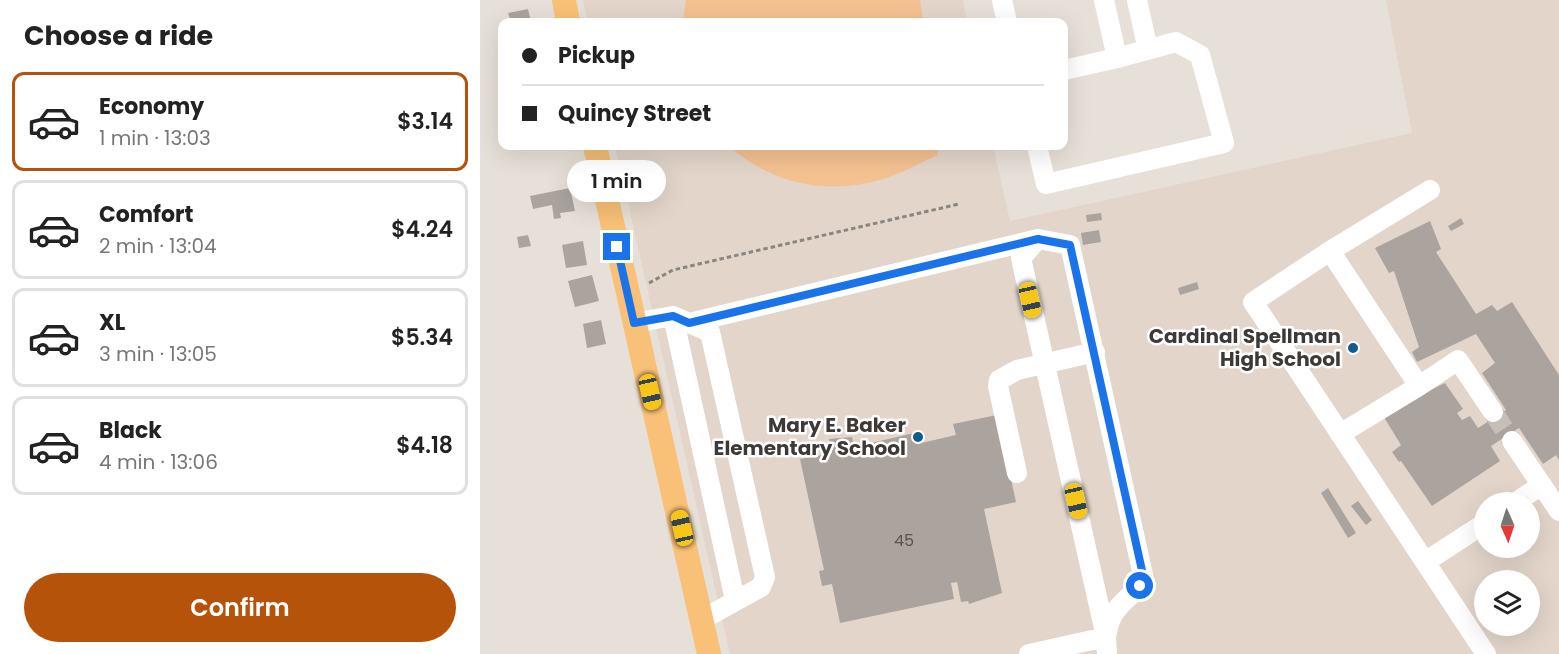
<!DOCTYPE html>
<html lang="en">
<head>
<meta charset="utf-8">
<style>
  :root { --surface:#fff; --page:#f2f2f2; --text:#222; --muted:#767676; --line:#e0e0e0; --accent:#b45309 }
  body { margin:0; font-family:Poppins,sans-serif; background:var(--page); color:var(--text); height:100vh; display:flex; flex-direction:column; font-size:22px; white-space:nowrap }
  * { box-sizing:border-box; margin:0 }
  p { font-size:20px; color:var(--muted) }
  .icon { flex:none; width:33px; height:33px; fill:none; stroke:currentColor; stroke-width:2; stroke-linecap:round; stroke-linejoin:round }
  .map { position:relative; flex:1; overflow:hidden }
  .sheet { display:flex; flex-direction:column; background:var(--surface); width:480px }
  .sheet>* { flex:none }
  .guide { position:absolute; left:18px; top:18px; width:570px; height:132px; border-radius:12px; box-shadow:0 6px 24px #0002; display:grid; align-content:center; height:132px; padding:0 24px; background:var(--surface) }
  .needle { width:39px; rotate:177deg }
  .tools { position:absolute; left:994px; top:492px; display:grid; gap:12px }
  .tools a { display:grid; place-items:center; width:66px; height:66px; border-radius:50%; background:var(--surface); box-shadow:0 6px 24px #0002; font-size:30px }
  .end { position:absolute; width:27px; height:27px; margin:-14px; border:8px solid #1a73e8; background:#fff; box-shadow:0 0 0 3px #fff }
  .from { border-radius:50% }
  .bubble { position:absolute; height:42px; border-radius:21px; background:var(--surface); box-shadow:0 6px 24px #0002; font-size:20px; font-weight:600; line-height:42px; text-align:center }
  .car { position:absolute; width:18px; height:36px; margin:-18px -9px; border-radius:8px; box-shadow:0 0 4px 2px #0007; background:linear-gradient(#f5c518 24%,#345 0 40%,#f5c518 0 76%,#345 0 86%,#f5c518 0) }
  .guide b { display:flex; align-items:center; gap:21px; height:57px; font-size:22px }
  .guide b+b { border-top:2px solid var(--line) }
  .guide i { width:15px; height:15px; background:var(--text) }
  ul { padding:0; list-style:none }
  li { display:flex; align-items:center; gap:18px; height:99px; margin:0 12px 9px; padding:0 12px; border:3px solid var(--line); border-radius:12px }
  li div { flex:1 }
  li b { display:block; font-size:22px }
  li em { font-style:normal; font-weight:600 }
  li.selected { border-color:var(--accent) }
  li>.icon { width:54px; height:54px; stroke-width:1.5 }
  h2 { padding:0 24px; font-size:27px; line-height:72px }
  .button { display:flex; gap:12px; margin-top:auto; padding:12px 24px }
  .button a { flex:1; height:69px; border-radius:36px; background:var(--accent); color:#fff; font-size:24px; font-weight:600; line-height:69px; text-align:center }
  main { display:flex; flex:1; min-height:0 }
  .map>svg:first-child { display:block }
</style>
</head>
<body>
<main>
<section class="sheet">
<h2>Choose a ride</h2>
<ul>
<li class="selected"><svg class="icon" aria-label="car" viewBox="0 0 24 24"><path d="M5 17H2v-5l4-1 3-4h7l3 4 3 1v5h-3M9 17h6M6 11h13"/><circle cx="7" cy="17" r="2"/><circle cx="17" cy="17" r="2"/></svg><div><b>Economy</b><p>1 min · 13:03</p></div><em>$3.14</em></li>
<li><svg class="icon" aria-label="car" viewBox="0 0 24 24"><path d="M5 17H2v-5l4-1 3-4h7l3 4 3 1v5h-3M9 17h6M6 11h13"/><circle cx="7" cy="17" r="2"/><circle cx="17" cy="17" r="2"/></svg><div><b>Comfort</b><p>2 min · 13:04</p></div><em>$4.24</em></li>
<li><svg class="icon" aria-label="car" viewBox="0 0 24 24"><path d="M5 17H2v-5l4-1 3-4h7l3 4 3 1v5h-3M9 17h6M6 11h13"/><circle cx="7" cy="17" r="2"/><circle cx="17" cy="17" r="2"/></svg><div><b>XL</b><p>3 min · 13:05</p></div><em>$5.34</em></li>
<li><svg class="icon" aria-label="car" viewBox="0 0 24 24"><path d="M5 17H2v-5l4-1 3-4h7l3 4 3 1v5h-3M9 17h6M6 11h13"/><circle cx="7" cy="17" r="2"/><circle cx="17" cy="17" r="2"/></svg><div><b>Black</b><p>4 min · 13:06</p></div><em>$4.18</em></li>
</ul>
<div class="button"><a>Confirm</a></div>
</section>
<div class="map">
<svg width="1079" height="654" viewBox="0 0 1079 654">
  <rect width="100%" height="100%" fill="#e7e0d9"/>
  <!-- built -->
  <path fill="#e3d5c9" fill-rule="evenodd" d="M103,0H483L487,22H108Z
    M906,0H1079V654H250L135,146H513L530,221L932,133ZM1005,502H1050V548H1005ZM1005,580H1050V626H1005Z"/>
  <!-- green -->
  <path fill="#f4c191" d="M206,0H440L443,22H203Z
    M249,146H457L458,155C440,163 422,173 403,179C349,196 291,184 249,146Z"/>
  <!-- building -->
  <path fill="#aba49e" d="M48,9L51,22H31L28,13Z
    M90,188L95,211L80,213L81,218L74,219L72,205L53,209L50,196Z
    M621,213L622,220L607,222L606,215Z
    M981,218L984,224L971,231L968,226Z
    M950,221L961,249L956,252L996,314L1012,305L1017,311L1032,302L1079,375V460L1076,455L1063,464L1039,428L1011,446L1020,461L952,506L921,461L919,462L912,452L921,445L902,414L965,383L983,409L977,413L982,420L990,416L998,428L1026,410L1002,373L1015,363L996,334L937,362L932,352L939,347L914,271L909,273L895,248Z
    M619,230L621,242L603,245L601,233Z
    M48,235L51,246L39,248L37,237Z
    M103,241L107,265L86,268L82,245Z
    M112,275L119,301L95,307L88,281Z
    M717,282L719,289L700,295L698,288Z
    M121,320L126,344L107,348L103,324Z
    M517,415L536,502L504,509L522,593L489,604L488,601L481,602L477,582L471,583L474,599L360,623L352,584L342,586L339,571L344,570L320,459L352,453L349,439L372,437L374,447L434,433L437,444L476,435L473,424Z
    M848,488L876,533L868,538L841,493Z
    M878,501L892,520L886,525L871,506Z"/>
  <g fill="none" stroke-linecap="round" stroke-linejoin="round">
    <!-- minor-tunnel -->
    <path stroke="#c5bfb8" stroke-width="20" stroke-dasharray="20 10" stroke-linecap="butt" d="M1013,412L1032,441"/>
    <!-- path -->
    <path stroke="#8a8580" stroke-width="3" stroke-dasharray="4.5 3" stroke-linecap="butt" d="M169,283L193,270L479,204"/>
    <!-- minor -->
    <path stroke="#fff" stroke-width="20" d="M522,0L527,22
      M657,0L668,50
      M584,70L637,58
      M557,146L566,184L744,143L720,55L696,42L637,58L624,0
      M850,251L950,190
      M193,316L255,600
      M154,323L193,316L230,332L285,577L281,587L223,619
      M209,323L558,239
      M860,434L939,386
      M1032,441L1079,511
      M537,473L518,386L519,380L537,370L615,352
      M1036,502L1062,485
      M945,562L1005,523
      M626,637C628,627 630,617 637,609C647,596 659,592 663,575L590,245L558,239L541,258L626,637L627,654
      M549,654L626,637
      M1006,654L773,302L850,251L939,386L978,360L1013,412"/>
    <!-- major -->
    <path stroke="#f9c077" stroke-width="24" d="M84,0L88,22
      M115,146L229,654"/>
  </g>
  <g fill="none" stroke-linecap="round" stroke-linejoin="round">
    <!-- route -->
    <path stroke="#1a73e8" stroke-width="8" d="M137,247L154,323L193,316L209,323L558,239L590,245L663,575L660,586"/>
  </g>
  <!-- markers -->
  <g fill="#0f5c8f" stroke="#fff" stroke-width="2">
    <circle cx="873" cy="348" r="6"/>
    <circle cx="438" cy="437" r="6"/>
  </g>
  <g text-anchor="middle" stroke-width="5" stroke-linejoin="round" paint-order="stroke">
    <!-- number labels -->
    <g font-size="16" fill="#585450">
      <text x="424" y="546">45</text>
    </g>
    <!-- poi labels -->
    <g font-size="20" font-weight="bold" fill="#3c3936" stroke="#fff" text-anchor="end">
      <text x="861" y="343">Cardinal Spellman<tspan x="861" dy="23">High School</tspan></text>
      <text x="426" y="432">Mary E. Baker<tspan x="426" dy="23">Elementary School</tspan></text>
    </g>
  </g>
</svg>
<div class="tools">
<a><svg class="needle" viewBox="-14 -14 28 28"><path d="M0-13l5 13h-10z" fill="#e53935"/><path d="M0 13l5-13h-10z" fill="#767676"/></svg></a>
<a><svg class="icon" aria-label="layers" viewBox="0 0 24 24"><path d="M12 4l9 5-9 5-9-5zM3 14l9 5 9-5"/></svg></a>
</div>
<i class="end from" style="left:660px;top:586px"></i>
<i class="end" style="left:137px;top:247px"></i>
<div class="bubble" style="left:87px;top:160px;width:99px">1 min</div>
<i class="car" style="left:550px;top:300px;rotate:167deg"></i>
<i class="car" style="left:170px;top:392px;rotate:167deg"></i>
<i class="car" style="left:596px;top:501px;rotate:167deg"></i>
<i class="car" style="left:202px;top:528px;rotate:347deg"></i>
<div class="guide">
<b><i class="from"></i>Pickup</b>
<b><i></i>Quincy Street</b>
</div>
</div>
</main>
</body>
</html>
